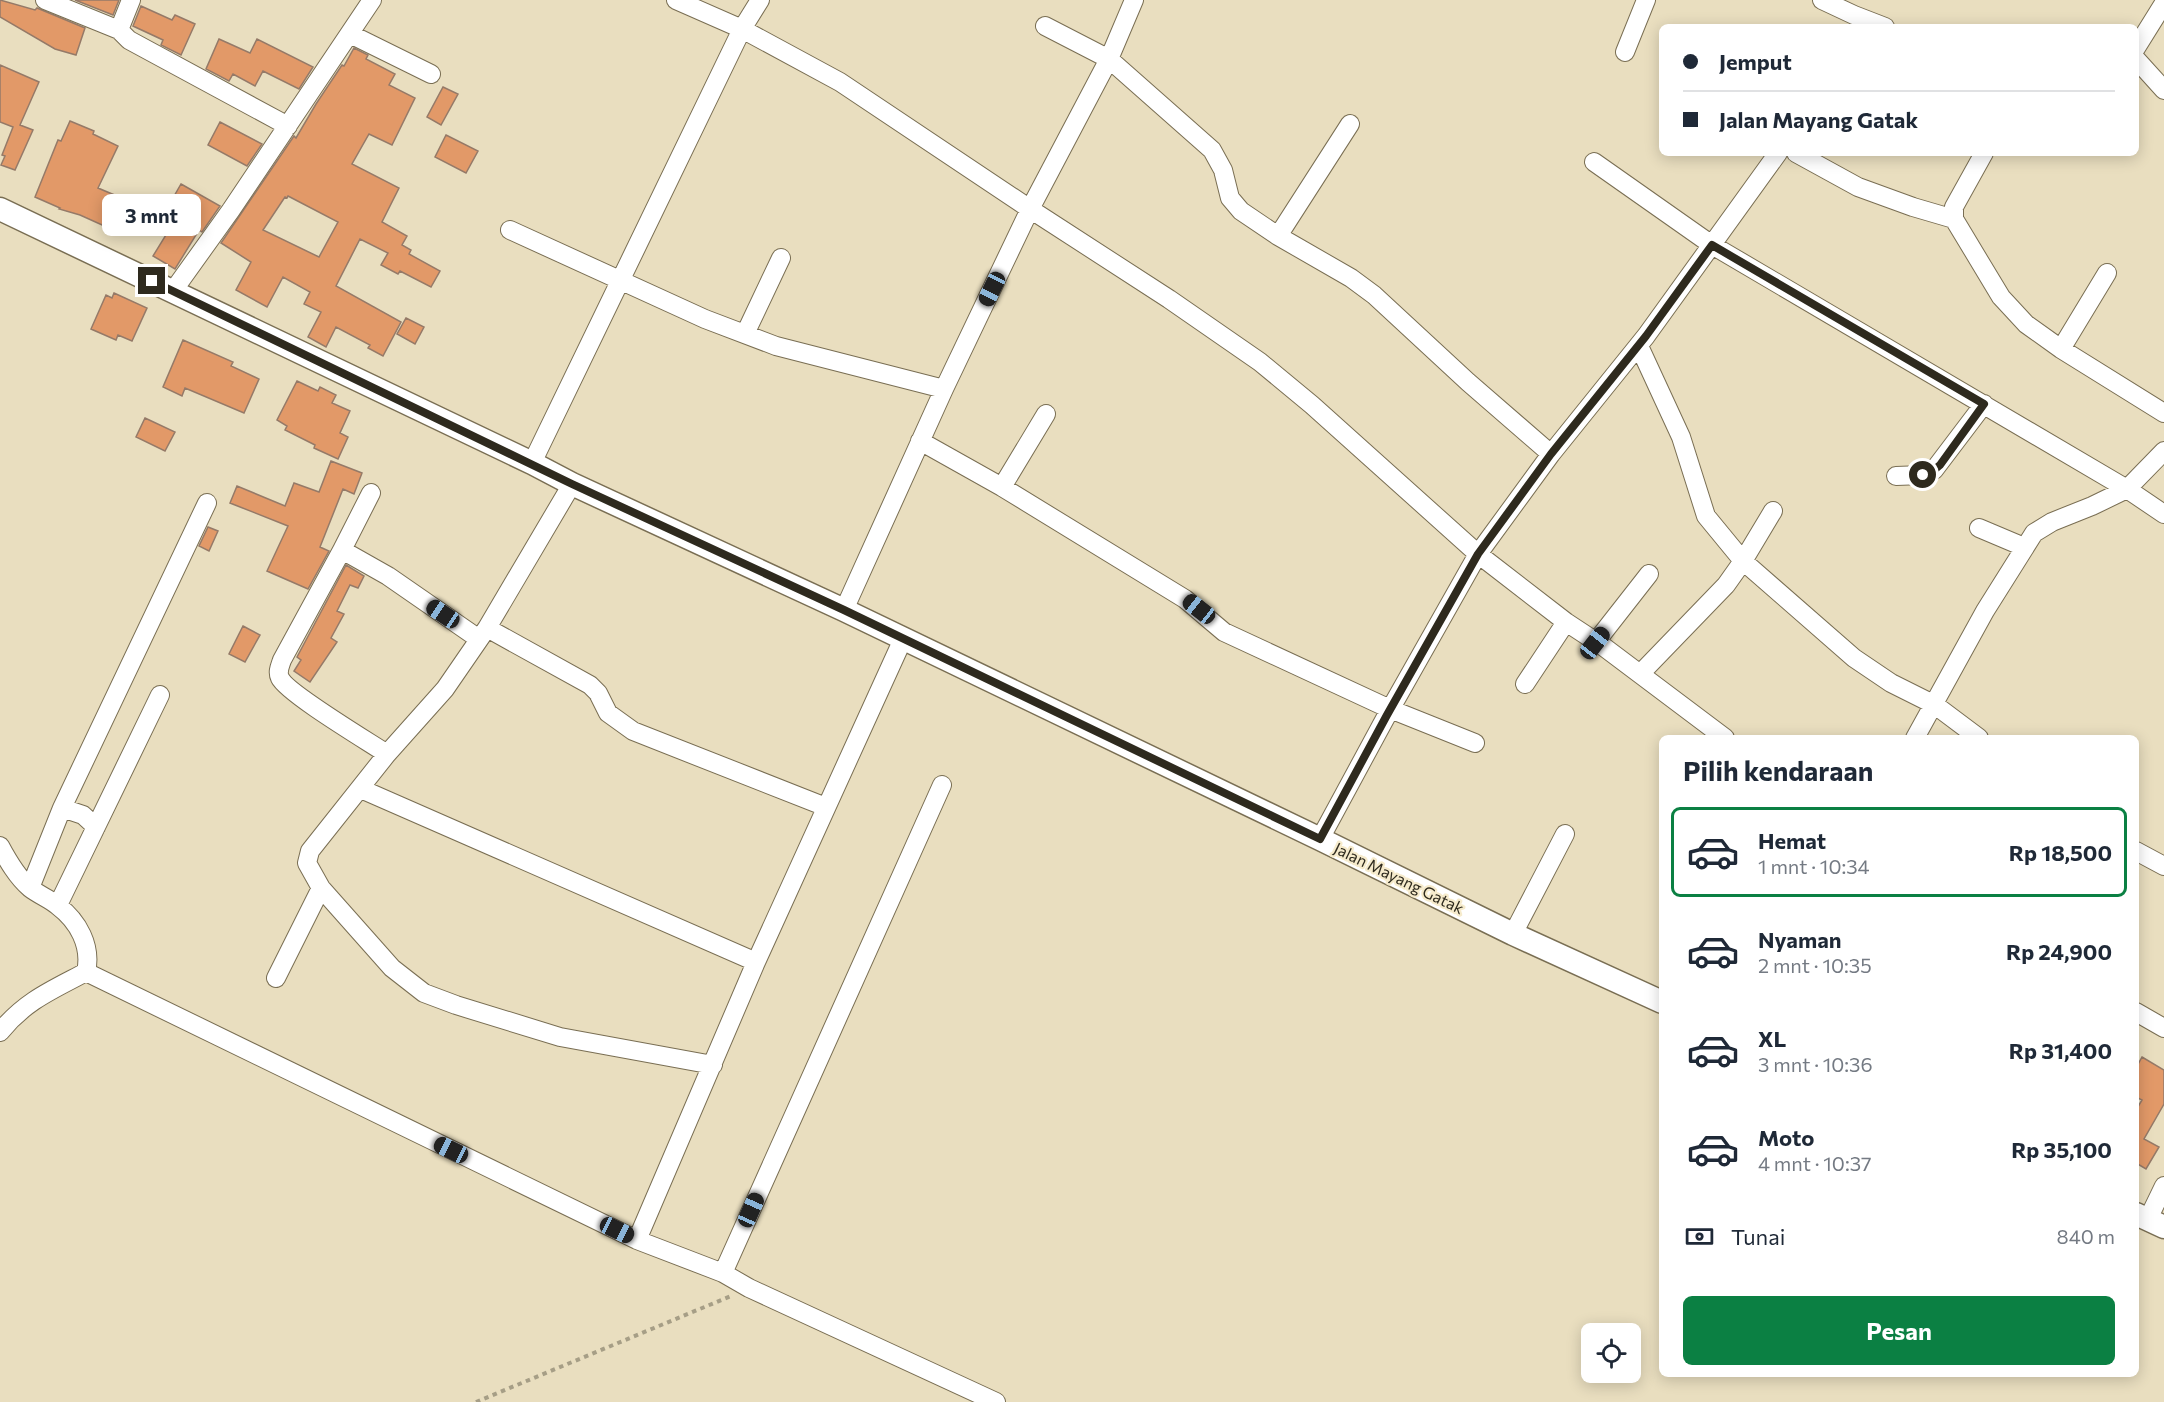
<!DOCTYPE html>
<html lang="id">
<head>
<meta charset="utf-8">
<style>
  :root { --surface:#fff; --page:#f6f6f7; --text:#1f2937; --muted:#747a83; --line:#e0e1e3; --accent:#0b8043 }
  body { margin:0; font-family:Commissioner,sans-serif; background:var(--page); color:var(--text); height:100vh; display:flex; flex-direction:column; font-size:22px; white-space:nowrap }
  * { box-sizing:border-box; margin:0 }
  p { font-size:20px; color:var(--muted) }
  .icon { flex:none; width:33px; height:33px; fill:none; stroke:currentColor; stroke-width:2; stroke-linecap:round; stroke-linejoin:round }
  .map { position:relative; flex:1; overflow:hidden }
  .side { position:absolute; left:1659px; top:735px; width:480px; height:642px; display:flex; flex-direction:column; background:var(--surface); border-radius:9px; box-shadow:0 3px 15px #0003 }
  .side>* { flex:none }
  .guide { position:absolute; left:1659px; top:24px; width:480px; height:132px; border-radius:9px; box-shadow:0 3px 15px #0003; display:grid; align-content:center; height:132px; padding:0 24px; background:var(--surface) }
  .buttons { position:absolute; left:1581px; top:1323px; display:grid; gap:12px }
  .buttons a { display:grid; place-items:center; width:60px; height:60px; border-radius:9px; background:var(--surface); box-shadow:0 3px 15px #0003; font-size:30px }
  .end { position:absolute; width:27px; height:27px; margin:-14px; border:8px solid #2e2a1e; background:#fff; box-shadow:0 0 0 3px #fff }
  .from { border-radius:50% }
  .bubble { position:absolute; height:42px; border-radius:9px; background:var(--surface); box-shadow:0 3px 15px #0003; font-size:20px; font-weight:700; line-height:42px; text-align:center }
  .car { position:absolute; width:18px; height:36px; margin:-18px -9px; border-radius:8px; box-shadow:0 0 4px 2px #0007; background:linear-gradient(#222 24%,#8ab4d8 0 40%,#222 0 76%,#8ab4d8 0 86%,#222 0) }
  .guide b { display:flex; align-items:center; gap:21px; height:57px; font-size:22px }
  .guide b+b { border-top:2px solid var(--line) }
  .guide i { width:15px; height:15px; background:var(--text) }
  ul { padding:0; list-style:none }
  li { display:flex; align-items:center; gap:18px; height:90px; margin:0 12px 9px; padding:0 12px; border:3px solid transparent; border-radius:9px }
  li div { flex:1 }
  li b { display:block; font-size:22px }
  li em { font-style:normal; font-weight:700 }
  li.current { border-color:var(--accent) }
  li>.icon { width:54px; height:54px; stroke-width:1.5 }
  h2 { padding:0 24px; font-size:27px; line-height:72px }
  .pay { display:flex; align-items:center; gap:15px; height:66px; padding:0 24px; font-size:22px }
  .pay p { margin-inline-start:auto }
  .button { display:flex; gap:12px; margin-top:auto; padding:12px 24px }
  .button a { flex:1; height:69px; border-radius:9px; background:var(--accent); color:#fff; font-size:24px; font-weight:700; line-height:69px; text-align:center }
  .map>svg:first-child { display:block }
</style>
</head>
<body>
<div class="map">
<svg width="2164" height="1402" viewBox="0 0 2164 1402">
  <rect width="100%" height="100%" fill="#e9debf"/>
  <!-- building -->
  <path fill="#e29968" stroke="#957a68" stroke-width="1.5" fill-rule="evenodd" d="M0,0L35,10L37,8L85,28L76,55L55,49L0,17Z
    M75,0H119L113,15Z
    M141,6L172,20L175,15L195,24L181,55L161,45L163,40L133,26Z
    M219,39L250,53L257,39L313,67L299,89L263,71L255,86L233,74L229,81L206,69Z
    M354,48L368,55L366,59L395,74L389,85L415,98L392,145L369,134L352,164L399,188L382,222L407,236L402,245L411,250L409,254L440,271L431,287L400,271L398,274L381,265L388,253L360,239L336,286L401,322L383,356L368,348L370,345L336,327L326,347L308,337L321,312L304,304L310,292L283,277L267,307L236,290L251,262L221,243L294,136L296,138L316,104L342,65L344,66ZM288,196L338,222L319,257L263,230L285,197L287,198Z
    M0,65L39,82L20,125L33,130L15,170L1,165L5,156L2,155L13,127L0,122Z
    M443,87L458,94L441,125L427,117Z
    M70,121L94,131L93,134L118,146L98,188L124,199L111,229L80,215L59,209L60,208L35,197L58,140L61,141Z
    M220,122L262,144L247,166L208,145Z
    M446,135L478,151L466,173L435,157Z
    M181,184L220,206L202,232L199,230L175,269L153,256L177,217L169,212L176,200L173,198Z
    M114,293L147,308L132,341L118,335L116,340L91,329L106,295L112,298Z
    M406,318L424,327L415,344L397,334Z
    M183,340L233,362L231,366L259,379L244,413L185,388L182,396L163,387Z
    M297,381L318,391L320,387L336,395L332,403L350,411L340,433L348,437L338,459L314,448L315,445L285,430L287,426L277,420Z
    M145,418L175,432L165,451L136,437Z
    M331,461L362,473L354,494L343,489L320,547L329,551L308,589L267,571L288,526L230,503L237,486L285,506L294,483L319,492Z
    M208,527L218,531L209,551L199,546Z
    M346,565L364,576L358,588L350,585L337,611L344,614L331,638L337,642L310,682L294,671L301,660L297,657Z
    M243,626L260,635L245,662L229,654Z
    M2142,1057L2164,1070V1104L2144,1139L2159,1147L2146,1169L2136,1163V1110L2142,1100L2136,1097V1068Z"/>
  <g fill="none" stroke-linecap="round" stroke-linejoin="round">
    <!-- minor casing -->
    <g stroke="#796e53" stroke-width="20">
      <path id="minor" d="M45,0L119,30L129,40L288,126
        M676,0L742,29L840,82L1030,209L1109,59L1134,0
        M1822,0L1854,15L1885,27
        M1045,26L1109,59L1212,150L1223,170L1230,198L1241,211L1278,236L1351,278L1374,295L1468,382L1551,454L1478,554L1387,715L1320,839
        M119,30L131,0
        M350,34L431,74
        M2136,48L2164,3
        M1625,52L1646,0
        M2136,59L2164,90
        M1796,153L1858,187L1913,207L1954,219
        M1984,153L1954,207V219L2001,297L2026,324L2061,349L2164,413
        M1594,162L1712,245L2127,489L2092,506L2052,522L2034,533L1985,611L1915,738
        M510,230L705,319L776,346L944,389
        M1278,236L1350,124
        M173,291L231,210L372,0
        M745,334L781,258
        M1639,346L1681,437L1706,516L1743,561L1726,585L1640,674
        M2061,349L2107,273
        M920,441L1002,487L1185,599L1224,632L1390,709L1475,743
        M2164,451L2127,489L2164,514
        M1551,454L1646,336L1778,153
        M532,463L742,29L760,0
        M1896,476L1923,475L1934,470L1984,404
        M572,484L487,628L445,689L387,754L310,851L307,863L321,888L392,968L424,993L456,1005L560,1037L713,1065
        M1002,487L1046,414
        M1773,511L1743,561L1854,658L1891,683L1935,705L1979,738
        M1979,528L2024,547
        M342,550L371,493
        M844,610L944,389L1030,209L1169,299L1260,362L1312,405L1478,554L1566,622L1604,647L1725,738
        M487,628L590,685L598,693L608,713L633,731L826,807
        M1595,643L1649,574
        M1525,684L1566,622
        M387,754C369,742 287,693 280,678C277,672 280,666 282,660L342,550L388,576L479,639
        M361,789L756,962
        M62,808L83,815L96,827
        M0,846C8,861 17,877 30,888C39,895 50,899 58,906C78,921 92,946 86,972L637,1240L756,962L903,639
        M2136,851L2164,866
        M30,888L62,808L207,503
        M58,905L160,695
        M1513,934L1565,834
        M276,978L321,888
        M2136,1012L2164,1028
        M0,1032C25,1001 52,990 86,972
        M2148,1219L2164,1186
        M637,1240L723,1273L749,1288L996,1402
        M723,1273L942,785"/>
    </g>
    <!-- tertiary casing -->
    <g stroke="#796e53" stroke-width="25">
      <path id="tertiary" d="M0,209L532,463L572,484L844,610L1320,839L1513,934L1662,1002
        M2136,1214L2164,1227"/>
    </g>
    <!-- path -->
    <path stroke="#a69e86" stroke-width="4" stroke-dasharray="4.5 4.5" stroke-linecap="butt" d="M476,1402L731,1296"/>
    <!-- minor -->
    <use href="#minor" stroke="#fff" stroke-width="18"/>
    <!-- tertiary -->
    <use href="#tertiary" stroke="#fff" stroke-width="22"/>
  </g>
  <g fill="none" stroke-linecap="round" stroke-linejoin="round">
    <!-- route -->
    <path stroke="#2e2a1e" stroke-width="8" d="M152,281L572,484L844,610L1320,839L1387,715L1478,554L1551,454L1646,336L1712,245L1984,404L1940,465L1934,470L1923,475"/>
  </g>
  <g text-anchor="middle" stroke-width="4.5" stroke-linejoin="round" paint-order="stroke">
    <!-- street labels -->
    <g font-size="16" fill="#2e2a1e" stroke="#f6ebcc">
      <text transform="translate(1399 878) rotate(26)" y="6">Jalan Mayang Gatak</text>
    </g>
  </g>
</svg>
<div class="buttons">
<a><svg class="icon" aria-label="locate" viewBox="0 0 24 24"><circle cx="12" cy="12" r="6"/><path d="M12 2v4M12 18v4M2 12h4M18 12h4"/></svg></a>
</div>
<i class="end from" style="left:1923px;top:475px"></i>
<i class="end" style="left:152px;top:281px"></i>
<div class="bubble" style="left:102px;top:194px;width:99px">3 mnt</div>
<i class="car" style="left:992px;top:289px;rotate:206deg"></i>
<i class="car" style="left:1199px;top:609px;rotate:308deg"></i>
<i class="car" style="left:443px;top:614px;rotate:304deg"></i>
<i class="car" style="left:1595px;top:643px;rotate:38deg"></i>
<i class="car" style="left:451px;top:1150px;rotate:296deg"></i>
<i class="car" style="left:751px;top:1210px;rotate:24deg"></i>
<i class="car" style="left:617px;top:1230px;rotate:116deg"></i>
<div class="guide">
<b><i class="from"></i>Jemput</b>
<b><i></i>Jalan Mayang Gatak</b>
</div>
<section class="side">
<h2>Pilih kendaraan</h2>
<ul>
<li class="current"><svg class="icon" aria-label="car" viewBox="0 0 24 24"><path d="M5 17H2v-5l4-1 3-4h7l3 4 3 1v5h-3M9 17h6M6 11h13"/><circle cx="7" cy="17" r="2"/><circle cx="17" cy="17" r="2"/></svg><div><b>Hemat</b><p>1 mnt · 10:34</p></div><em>Rp 18,500</em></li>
<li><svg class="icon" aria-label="car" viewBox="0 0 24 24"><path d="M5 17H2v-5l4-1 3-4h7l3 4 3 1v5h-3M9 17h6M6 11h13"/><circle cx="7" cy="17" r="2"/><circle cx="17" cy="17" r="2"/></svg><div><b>Nyaman</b><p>2 mnt · 10:35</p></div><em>Rp 24,900</em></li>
<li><svg class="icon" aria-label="car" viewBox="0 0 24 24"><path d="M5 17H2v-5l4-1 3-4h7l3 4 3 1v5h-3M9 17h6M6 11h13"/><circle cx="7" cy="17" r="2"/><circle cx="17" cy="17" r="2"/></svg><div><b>XL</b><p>3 mnt · 10:36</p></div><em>Rp 31,400</em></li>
<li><svg class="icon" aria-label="car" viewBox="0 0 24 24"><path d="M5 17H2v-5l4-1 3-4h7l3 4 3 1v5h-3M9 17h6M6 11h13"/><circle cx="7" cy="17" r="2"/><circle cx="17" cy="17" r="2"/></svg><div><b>Moto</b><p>4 mnt · 10:37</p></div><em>Rp 35,100</em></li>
</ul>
<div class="pay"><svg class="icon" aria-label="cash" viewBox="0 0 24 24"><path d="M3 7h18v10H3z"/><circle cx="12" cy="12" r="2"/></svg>Tunai<p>840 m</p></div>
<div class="button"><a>Pesan</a></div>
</section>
</div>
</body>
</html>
